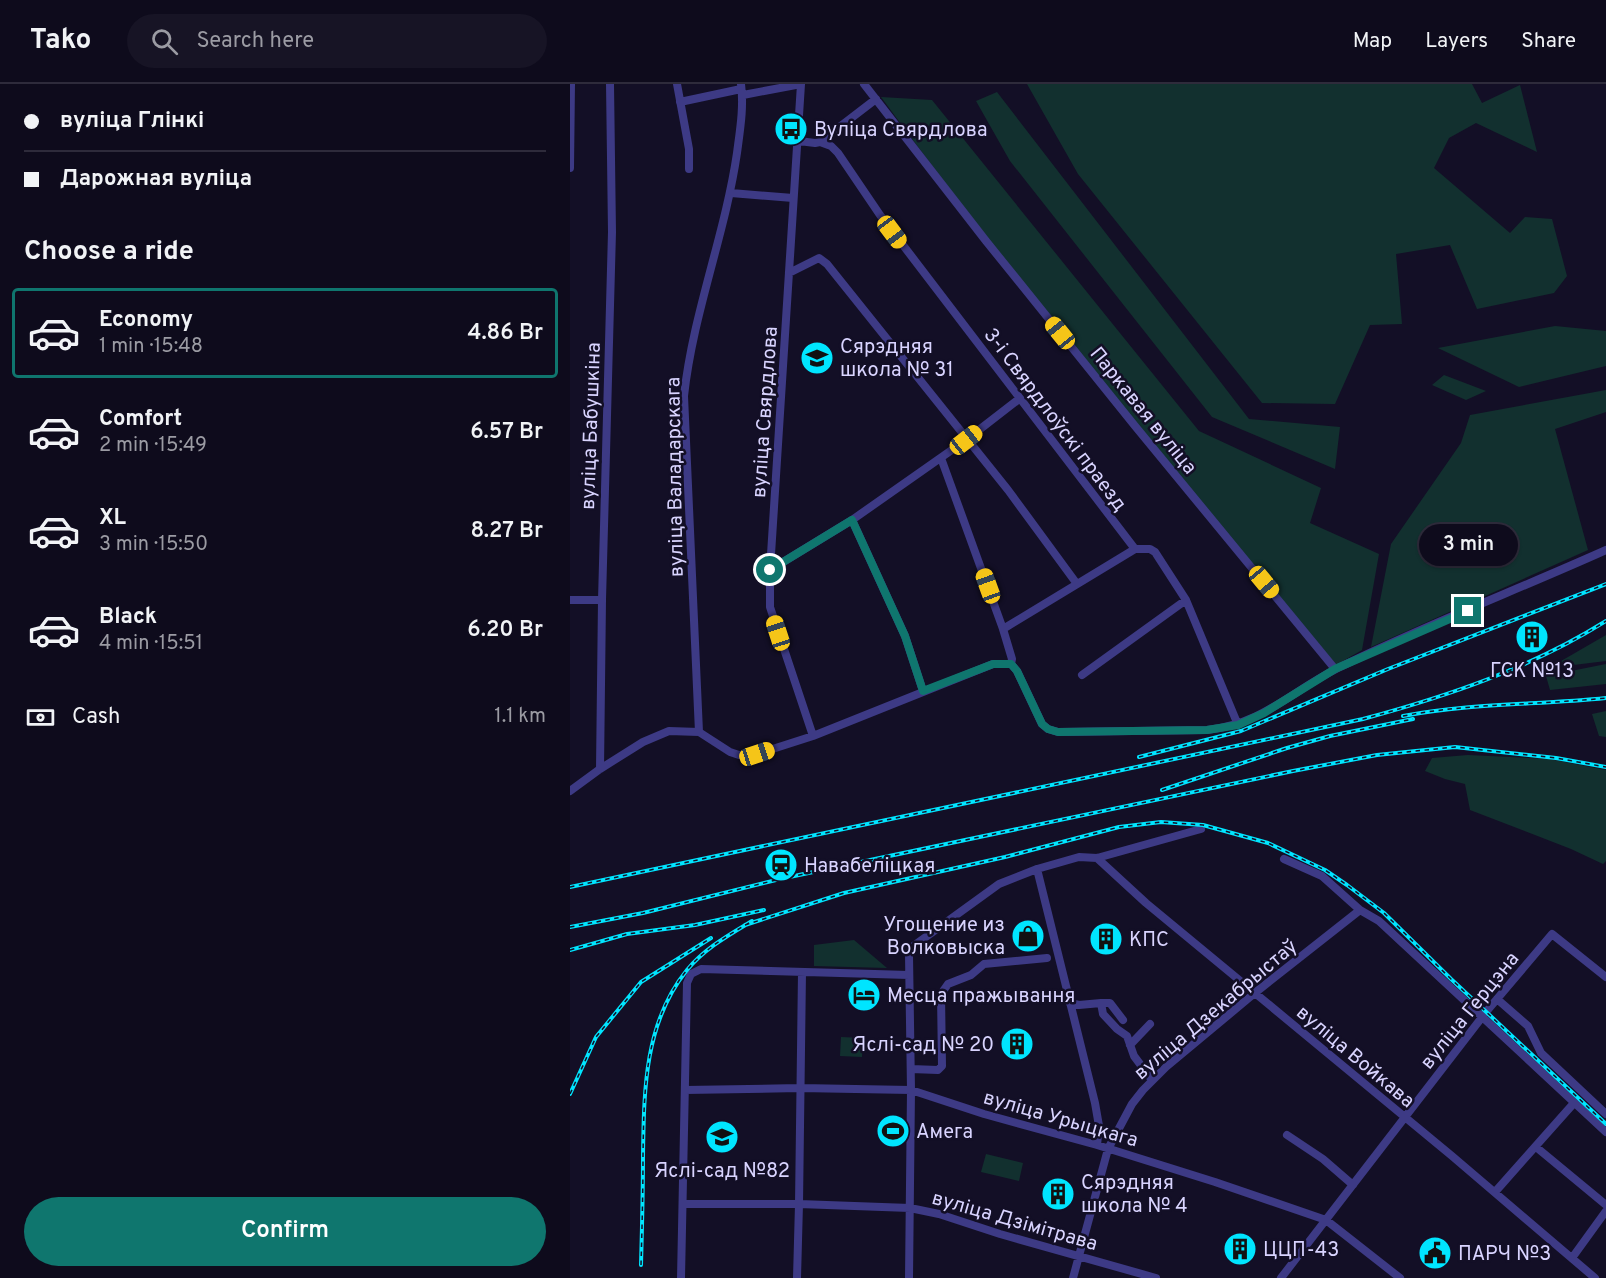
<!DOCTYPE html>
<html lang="en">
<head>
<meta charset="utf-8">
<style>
  :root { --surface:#0e0b1c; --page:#171425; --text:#f1f3f6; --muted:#9b9ba3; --line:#2e2b3b; --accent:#0f766e }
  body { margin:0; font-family:Overpass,sans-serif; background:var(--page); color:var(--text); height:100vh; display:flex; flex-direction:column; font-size:22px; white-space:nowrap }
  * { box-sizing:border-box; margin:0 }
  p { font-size:20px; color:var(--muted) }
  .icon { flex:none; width:33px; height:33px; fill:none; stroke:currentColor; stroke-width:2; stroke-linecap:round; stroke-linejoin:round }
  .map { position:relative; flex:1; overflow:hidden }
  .panel { display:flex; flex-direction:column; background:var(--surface); width:570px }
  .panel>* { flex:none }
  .banner { display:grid; align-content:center; height:132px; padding:0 24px; background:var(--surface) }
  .end { position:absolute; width:27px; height:27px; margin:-14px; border:8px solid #0f766e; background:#fff; box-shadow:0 0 0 3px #fff }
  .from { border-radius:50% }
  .bubble { position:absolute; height:42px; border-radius:21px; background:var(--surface); box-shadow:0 2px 4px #0004,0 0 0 2px var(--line); font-size:20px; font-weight:600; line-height:42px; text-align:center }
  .car { position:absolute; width:18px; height:36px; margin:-18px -9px; border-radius:8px; box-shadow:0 0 4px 2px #0007; background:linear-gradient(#f5c518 24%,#345 0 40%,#f5c518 0 76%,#345 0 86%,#f5c518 0) }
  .banner b { display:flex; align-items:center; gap:21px; height:57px; font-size:22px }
  .banner b+b { border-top:2px solid var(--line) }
  .banner i { width:15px; height:15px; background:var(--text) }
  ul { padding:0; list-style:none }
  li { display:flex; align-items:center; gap:18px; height:90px; margin:0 12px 9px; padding:0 12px; border:3px solid transparent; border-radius:6px }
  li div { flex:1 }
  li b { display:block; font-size:22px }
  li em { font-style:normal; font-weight:600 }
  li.on { border-color:var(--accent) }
  li>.icon { width:54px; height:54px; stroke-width:1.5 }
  h2 { padding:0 24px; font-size:27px; line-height:72px }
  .pay { display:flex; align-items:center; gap:15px; height:66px; padding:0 24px; font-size:22px }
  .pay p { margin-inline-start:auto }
  .primary-button { display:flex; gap:12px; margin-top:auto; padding:12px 24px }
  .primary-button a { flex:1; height:69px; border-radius:36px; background:var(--accent); color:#fff; font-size:24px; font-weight:600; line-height:69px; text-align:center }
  header { display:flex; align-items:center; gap:36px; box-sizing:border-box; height:84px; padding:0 30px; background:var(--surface); border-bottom:2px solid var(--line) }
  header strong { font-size:28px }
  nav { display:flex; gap:33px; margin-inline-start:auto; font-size:21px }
  .search { width:420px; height:54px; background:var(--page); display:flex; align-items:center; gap:15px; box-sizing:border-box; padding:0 21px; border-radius:33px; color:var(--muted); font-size:22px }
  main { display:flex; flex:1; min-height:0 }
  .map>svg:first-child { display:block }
</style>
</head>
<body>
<header>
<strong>Tako</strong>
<div class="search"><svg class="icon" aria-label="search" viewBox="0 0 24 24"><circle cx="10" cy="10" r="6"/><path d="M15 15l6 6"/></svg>Search here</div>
<nav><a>Map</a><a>Layers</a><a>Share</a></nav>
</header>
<main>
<section class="panel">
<div class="banner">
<b><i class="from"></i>вуліца Глінкі</b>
<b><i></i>Дарожная вуліца</b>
</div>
<h2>Choose a ride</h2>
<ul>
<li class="on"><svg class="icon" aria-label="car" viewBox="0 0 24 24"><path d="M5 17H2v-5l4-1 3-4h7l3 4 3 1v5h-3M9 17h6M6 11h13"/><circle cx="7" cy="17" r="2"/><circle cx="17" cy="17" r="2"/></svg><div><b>Economy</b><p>1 min · 15:48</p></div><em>4.86 Br</em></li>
<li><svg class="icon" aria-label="car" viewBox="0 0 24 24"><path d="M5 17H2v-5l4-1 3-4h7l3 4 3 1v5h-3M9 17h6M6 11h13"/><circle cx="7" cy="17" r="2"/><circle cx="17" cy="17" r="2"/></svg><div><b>Comfort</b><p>2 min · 15:49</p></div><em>6.57 Br</em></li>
<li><svg class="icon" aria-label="car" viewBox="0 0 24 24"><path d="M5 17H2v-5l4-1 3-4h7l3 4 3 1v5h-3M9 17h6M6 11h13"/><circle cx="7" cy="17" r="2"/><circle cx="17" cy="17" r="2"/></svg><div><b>XL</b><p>3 min · 15:50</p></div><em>8.27 Br</em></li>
<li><svg class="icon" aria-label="car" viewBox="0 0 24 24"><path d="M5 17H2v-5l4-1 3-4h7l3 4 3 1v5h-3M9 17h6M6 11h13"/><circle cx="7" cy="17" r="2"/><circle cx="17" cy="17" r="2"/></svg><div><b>Black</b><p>4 min · 15:51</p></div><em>6.20 Br</em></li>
</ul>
<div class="pay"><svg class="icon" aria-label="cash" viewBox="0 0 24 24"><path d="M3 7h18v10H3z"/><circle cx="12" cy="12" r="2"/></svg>Cash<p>1.1 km</p></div>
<div class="primary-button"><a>Confirm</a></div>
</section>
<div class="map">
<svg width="1036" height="1194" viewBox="0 0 1036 1194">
  <rect width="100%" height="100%" fill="#130f26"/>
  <!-- green -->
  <path fill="#12302f" d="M457,0H902L912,19L950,1L967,68L906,39L879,54L864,84L940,149L955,133L982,135L997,192L984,209L907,225L880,161L826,170L832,240L800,241L765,320L692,319L508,90Z
    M427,8L679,335L770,343L765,385L642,333L440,77L406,17Z
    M311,13L362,16L629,347L751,404L740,439L809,470L792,566L766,581C612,394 455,209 311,13Z
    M985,242L1036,247V282L949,303L868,264Z
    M874,291L916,307L896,316L862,301Z
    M1036,306V328L985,345L1018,466L801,563L821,460L891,359L900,331Z
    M1036,551V577L979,584Z
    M1036,580V600L980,606L976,592Z
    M1036,627V653L1029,652L1022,630Z
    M898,671L979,675L1036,686V777L1033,780L1001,765L900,726L895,700L875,695L855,687L862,674Z
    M284,856L317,884L244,882V861Z
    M271,953L293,954L292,973L270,972Z
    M416,1070L453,1079L449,1097L411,1088Z"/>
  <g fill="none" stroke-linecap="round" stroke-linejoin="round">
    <!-- minor -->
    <path stroke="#3d3a85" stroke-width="8" d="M107,0L119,65V85
      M231,0L200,486V523L243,652
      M294,0L416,157L565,342L765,585
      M173,11L231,0
      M110,18L171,5
      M229,57L245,59L250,58L306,15
      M250,58L261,62L268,69L310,131L565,465H580L585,468L616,516L668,641
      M0,84L1,0
      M161,109L223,114
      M219,189L249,174L257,180L438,406L507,500
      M371,374L433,545L442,575L441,580
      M282,436L335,552L353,607
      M200,486L282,436L396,356L449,315
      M0,516H32
      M433,545L565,465
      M512,591L616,516
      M129,648L114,312C123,229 155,151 167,69C170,46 174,23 171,0
      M30,685L32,516L42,148L40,0
      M0,707L30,685L73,658L99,647L129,648L160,668L169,671L187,670L243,652L423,580H441L447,587L472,640L478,645L488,648L637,646C693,640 720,608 768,584C855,541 947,506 1036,466
      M527,774L576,819L882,1072L1025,1194
      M714,775L752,792L790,826L809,837L1036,1048
      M467,785L525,1019L529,1042L527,1061
      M927,915L958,942L971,969L1036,1030
      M500,919L509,921L531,919L533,930L547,945L557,952L564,972L582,996
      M531,919H540L553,936
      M560,961L580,940
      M341,985L368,986L372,982L371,910L378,900L401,891L414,880L477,874
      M115,1006L230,1004L341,1006L414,1030L527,1061L645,1098L756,1136L830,1194
      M717,1051L753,1075L783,1101
      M966,1063L1036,1121
      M925,1108L1004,1019
      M113,1120H229L340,1124L369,1130L430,1150L586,1194
      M1002,1174L1036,1127
      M111,1194L117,899L121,890L131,885L339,891
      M227,1194L229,1120L232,888
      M339,1194L341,1006L339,871L342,863L429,800L467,785L509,773L527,774L631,745
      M503,1194L538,1065L562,1020L573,1006L596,983L686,908L790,826
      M711,1194L916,928L982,850L1036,893"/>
    <!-- rail casing -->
    <g stroke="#00e5ff" stroke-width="4">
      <path id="rail" d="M833,632C900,619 968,621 1036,614
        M569,673L671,647L818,585L1036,500
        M592,706L717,664L760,652L843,635
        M0,803L793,635C878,612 961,584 1036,537
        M175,841L274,809L435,773L549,743L591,738L633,741L698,759L755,786L777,801L814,829L881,895L1036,1040
        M0,843L73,829L210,795L723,687L807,671L885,663L986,674L1036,683
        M0,866L57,850L125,841L194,826
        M0,1010L26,953L71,898L141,854
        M71,1181C72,1145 73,1108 73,1072C74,1007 74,939 117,886C135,864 159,851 182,837"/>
    </g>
    <!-- rail -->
    <use href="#rail" stroke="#130f26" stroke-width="1.5" stroke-dasharray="4.5" stroke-linecap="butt"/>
  </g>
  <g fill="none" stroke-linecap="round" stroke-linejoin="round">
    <!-- route -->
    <path stroke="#0f766e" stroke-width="8" d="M200,486L282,436L335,552L353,607L423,580H441L447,587L472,640L478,645L488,648L637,646L668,641L694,629L765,585L898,527"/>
  </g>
  <!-- icons -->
  <defs>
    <g id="bus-disc" transform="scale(1.725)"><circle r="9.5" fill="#00e5ff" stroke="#130f26"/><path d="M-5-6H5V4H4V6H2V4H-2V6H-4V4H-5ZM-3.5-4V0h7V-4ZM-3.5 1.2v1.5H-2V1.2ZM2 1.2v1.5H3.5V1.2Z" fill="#111"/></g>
    <g id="school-disc" transform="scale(1.725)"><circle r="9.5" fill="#00e5ff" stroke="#130f26"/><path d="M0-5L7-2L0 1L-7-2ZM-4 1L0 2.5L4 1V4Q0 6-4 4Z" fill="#111"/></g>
    <g id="building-disc" transform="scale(1.725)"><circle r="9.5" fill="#00e5ff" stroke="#130f26"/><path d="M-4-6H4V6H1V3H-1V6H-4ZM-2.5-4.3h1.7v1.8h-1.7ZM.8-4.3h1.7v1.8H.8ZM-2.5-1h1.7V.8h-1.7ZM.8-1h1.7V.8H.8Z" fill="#111"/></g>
    <g id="station-disc" transform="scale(1.725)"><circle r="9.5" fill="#00e5ff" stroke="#130f26"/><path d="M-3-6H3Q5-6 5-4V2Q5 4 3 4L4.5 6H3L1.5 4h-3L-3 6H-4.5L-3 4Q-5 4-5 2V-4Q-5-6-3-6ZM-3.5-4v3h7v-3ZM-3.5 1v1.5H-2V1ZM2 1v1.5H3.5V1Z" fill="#111"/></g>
    <g id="shop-disc" transform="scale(1.725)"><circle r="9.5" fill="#00e5ff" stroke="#130f26"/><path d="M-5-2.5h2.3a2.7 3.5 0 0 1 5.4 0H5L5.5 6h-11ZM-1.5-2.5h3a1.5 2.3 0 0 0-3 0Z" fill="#111"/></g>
    <g id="hotel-disc" transform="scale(1.725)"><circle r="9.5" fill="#00e5ff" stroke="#130f26"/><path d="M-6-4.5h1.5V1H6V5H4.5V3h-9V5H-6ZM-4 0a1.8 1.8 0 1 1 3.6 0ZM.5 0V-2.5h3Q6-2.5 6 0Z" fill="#111"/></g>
    <g id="stadium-disc" transform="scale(1.725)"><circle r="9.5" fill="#00e5ff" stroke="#130f26"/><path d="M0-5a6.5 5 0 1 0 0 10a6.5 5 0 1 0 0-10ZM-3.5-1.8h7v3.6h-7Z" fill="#111"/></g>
    <g id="civic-disc" transform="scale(1.725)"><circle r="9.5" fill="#00e5ff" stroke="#130f26"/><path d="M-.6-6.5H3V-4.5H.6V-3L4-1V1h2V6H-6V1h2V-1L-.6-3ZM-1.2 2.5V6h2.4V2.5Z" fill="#111"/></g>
  </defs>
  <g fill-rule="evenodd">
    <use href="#bus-disc" x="221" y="45"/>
    <use href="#school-disc" x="247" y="274"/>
    <use href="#building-disc" x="962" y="553"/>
    <use href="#station-disc" x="211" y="781"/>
    <use href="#shop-disc" x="458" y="852"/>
    <use href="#building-disc" x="536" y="855"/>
    <use href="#hotel-disc" x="294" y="911"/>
    <use href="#building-disc" x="447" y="960"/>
    <use href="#stadium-disc" x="323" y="1047"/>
    <use href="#school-disc" x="152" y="1053"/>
    <use href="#building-disc" x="488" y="1110"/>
    <use href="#building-disc" x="670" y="1165"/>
    <use href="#civic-disc" x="865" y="1169"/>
  </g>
  <g text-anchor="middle" stroke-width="5" stroke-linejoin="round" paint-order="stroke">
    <!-- poi labels -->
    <g font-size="20" fill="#d9d4ff" stroke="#130f26" text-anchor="start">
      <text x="244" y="52">Вуліца Свярдлова</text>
      <text x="270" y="269">Сярэдняя<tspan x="270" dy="23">школа № 31</tspan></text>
      <text x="962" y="593" text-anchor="middle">ГСК №13</text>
      <text x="234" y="788">Навабеліцкая</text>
      <text x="435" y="847" text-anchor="end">Угощение из<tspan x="435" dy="23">Волковыска</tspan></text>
      <text x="559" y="862">КПС</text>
      <text x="317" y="918">Месца пражывання</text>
      <text x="424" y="967" text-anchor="end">Яслі-сад № 20</text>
      <text x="346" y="1054">Амега</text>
      <text x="152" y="1093" text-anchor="middle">Яслі-сад №82</text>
      <text x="511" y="1105">Сярэдняя<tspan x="511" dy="23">школа № 4</tspan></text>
      <text x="693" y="1172">ЦЦП-43</text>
      <text x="888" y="1176">ПАРЧ №3</text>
    </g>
    <!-- street labels -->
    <g font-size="20" fill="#d9d4ff" stroke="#130f26">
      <text transform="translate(574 326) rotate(51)" y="7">Паркавая вуліца</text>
      <text transform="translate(194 328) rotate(-86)" y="7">вуліца Свярдлова</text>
      <text transform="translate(486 335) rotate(53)" y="7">3-і Свярдлоўскі праезд</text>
      <text transform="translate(20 342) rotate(-88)" y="7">вуліца Бабушкіна</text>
      <text transform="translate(104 393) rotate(-91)" y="7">вуліца Валадарскага</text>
      <text transform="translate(645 925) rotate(-40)" y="7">вуліца Дзекабрыстаў</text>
      <text transform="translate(899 926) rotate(-51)" y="7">вуліца Герцэна</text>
      <text transform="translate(786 972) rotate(40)" y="7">вуліца Войкава</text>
      <text transform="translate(491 1034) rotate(16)" y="7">вуліца Урыцкага</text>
      <text transform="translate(445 1136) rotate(16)" y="7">вуліца Дзімітрава</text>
    </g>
  </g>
</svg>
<i class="end from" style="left:200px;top:486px"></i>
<i class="end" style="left:898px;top:527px"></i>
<div class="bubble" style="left:849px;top:440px;width:99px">3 min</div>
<i class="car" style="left:322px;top:148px;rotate:143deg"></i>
<i class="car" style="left:490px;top:249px;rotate:321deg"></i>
<i class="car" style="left:396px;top:356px;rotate:52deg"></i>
<i class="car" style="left:694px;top:498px;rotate:140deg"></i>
<i class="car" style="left:418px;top:502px;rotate:340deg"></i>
<i class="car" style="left:208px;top:549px;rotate:342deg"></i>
<i class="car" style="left:187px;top:670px;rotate:72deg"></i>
</div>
</main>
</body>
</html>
